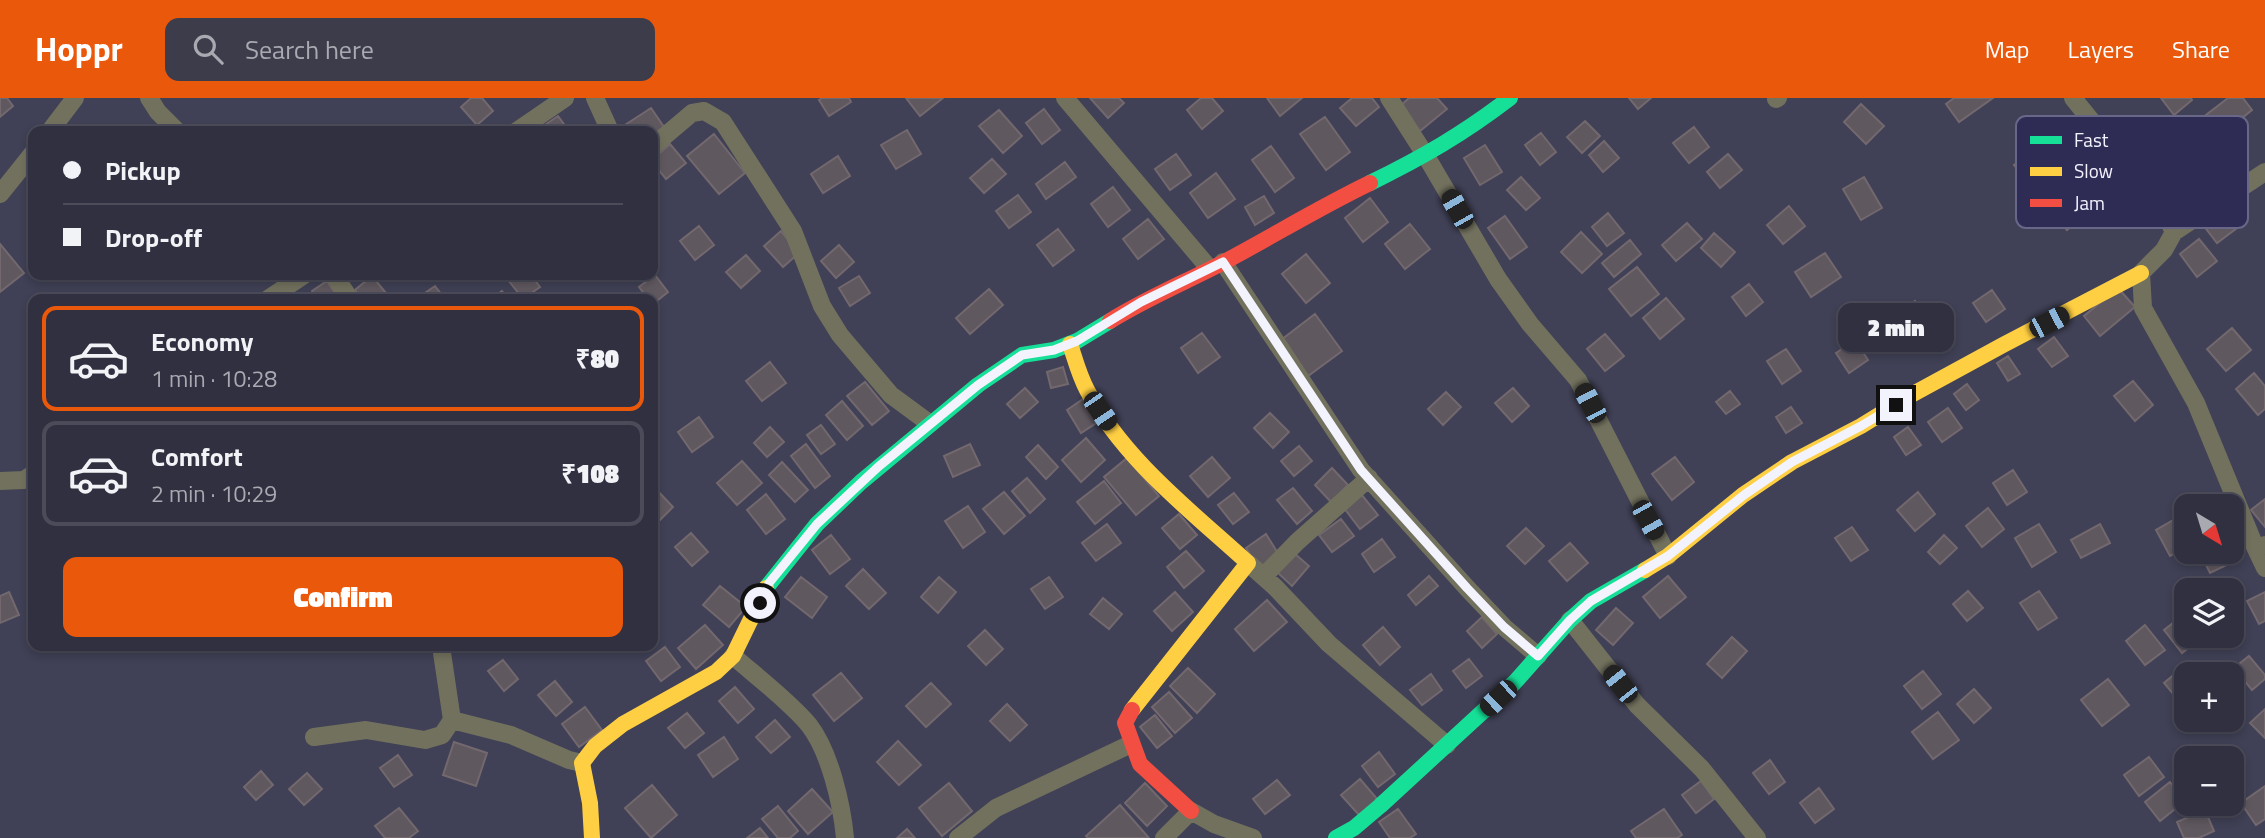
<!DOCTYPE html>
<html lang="en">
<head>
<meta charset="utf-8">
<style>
  :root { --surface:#303040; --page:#3c3c4b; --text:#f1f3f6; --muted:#a8a9b1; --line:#4b4b59; --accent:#ea580c }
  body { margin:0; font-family:"Titillium Web",sans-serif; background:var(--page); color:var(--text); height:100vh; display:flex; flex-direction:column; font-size:26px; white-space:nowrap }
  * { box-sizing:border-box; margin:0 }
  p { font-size:23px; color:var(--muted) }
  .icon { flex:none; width:38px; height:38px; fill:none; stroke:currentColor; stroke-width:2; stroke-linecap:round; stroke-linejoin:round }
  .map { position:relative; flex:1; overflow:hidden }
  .side { position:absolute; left:28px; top:196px; width:630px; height:357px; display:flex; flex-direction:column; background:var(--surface); border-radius:14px; box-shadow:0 4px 10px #0003,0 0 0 2px var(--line) }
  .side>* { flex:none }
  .hud { position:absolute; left:28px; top:28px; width:630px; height:154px; border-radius:14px; box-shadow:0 4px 10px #0003,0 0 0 2px var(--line); display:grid; align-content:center; height:154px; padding:0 35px; background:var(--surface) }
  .needle { width:46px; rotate:142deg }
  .fabs { position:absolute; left:2174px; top:396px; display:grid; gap:14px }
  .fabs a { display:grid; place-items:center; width:70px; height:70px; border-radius:14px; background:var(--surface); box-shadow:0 4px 10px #0003,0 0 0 2px var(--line); font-size:35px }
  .end { position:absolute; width:32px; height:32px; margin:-16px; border:9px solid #f3f3fe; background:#111; box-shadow:0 0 0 4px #111 }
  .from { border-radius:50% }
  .bubble { position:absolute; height:49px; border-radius:14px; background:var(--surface); box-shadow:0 4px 10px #0003,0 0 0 2px var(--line); font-size:23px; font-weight:800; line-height:49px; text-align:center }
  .car { position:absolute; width:21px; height:42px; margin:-21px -10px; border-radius:9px; box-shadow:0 0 5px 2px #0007; background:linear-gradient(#222 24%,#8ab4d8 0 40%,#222 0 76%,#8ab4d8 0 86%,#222 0) }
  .hud b { display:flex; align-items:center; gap:24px; height:66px; font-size:26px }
  .hud b+b { border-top:2px solid var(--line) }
  .hud i { width:18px; height:18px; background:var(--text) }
  ul { padding:12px 0 0; list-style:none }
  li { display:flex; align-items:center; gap:21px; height:105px; margin:0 14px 10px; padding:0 21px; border:4px solid var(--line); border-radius:14px }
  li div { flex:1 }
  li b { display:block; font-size:26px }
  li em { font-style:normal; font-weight:800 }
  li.selected { border-color:var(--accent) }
  li>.icon { width:63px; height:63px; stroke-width:1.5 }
  .cta { display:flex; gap:14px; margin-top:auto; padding:14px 35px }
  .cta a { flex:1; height:80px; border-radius:14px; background:var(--accent); color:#fff; font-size:28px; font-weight:800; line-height:80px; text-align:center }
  header { display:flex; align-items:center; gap:42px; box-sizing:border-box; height:98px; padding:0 35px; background:var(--accent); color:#fff }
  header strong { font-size:33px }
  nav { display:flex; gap:38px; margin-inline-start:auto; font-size:24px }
  .search { width:490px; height:63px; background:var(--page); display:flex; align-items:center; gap:18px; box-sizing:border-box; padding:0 24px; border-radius:14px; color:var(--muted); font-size:26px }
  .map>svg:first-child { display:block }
</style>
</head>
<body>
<header>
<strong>Hoppr</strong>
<div class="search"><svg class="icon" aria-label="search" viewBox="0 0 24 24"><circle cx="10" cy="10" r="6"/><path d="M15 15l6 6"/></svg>Search here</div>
<nav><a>Map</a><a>Layers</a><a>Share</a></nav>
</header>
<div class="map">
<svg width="2265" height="740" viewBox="0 0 2265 740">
  <rect width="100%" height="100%" fill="#404056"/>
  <!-- building -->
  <path fill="#5f585f" stroke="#72686e" stroke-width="2" d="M0,0H7L13,8L0,19Z
    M471,0H482L493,13L477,27L461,9Z
    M822,0H849L851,4L829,18L819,2Z
    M906,0H943L920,18Z
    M1090,0H1119L1124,5L1108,20Z
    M1201,0H1212L1223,13L1202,31L1187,12Z
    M1267,0H1302L1280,18Z
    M1352,0H1372L1379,9L1356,28L1340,10Z
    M1409,0H1437L1447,11L1420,33L1400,8Z
    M1629,0H1651L1638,11Z
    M1954,0H1993L1959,24L1946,6Z
    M2161,0H2191L2192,2L2174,17Z
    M2228,0H2243L2252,12L2222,36L2206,17Z
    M1861,6L1884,28L1866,46L1844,24Z
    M651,10L664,29L653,36V33H626L622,29Z
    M1044,11L1060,32L1042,46L1026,25Z
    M999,12L1022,38L1003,55L979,28Z
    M558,18L569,33H541L539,31Z
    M1325,19L1350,54L1326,72L1300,36Z
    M1585,23L1600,38L1582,55L1567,39Z
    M1694,29L1709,49L1689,65L1673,45Z
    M907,32L921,56L896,71L881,47Z
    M1541,35L1556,54L1540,67L1525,47Z
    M714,36L745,75L719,96L687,58Z
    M1604,43L1619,60L1603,74L1589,57Z
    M670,46L686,65L666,81L653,65V61Z
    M1485,47L1502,74L1480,87L1464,60Z
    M1271,48L1294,80L1275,94L1252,62Z
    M2031,54L2048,78L2032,90L2014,67Z
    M1176,56L1191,77L1170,92L1155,71Z
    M1728,56L1742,72L1720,90L1707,74Z
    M838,58L850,78L823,95L811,76Z
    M992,61L1006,76L984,95L970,80Z
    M1065,64L1076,79L1046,101L1036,86Z
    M1216,75L1235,101L1208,120L1190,95Z
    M1521,79L1540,100L1526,112L1507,92Z
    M1864,79L1882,110L1861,122L1843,91Z
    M1113,89L1130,112L1108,129L1091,106Z
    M1018,97L1031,114L1009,130L996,113Z
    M1264,98L1274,115L1255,127L1245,109Z
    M2068,99L2084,117L2067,132L2051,114Z
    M1370,100L1388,124L1363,144L1345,120Z
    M1789,108L1805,128L1783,146L1767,127Z
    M2219,108L2237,130L2217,145L2200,123Z
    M1608,115L1624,135L1607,148L1592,129Z
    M1505,118L1527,149L1510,161L1488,130Z
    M1148,121L1164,141L1138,161L1123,141Z
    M1687,125L1702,141L1676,163L1662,147Z
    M1410,126L1430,151L1405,171L1385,146Z
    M699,128L714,147L695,162L680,143Z
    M1058,131L1074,152L1053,168L1037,147Z
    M781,133L799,155L783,169L764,148Z
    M1581,134L1602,156L1582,175L1561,154Z
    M1714,135L1735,154L1721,169L1701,150Z
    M2199,141L2217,163L2197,179L2180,156Z
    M1630,142L1641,156L1614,179L1602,165Z
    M0,146L24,175L0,194Z
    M839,147L854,164L836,180L821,163Z
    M1825,155L1841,179L1811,199L1795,174Z
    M1306,156L1330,185L1306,205L1282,176Z
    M746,157L760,173L741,190L726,174Z
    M1637,169L1659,196L1631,218L1609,191Z
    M514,177H531L540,189L523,201L508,182Z
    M655,177L668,194L653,206V201H648L639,189Z
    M372,178L390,200L389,201H362L355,192Z
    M859,178L870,195L850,208L839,190Z
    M327,183L339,201H317L312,193Z
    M1749,186L1763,204L1746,218L1732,199Z
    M435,188L445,201H420L419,199Z
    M2118,190L2135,209L2100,238L2084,218Z
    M989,191L1003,207L970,236L956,220Z
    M1992,192L2005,211L1986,224L1973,205Z
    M502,193L508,201H491Z
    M1666,200L1684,221L1660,241L1643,220Z
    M1915,203L1925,219L1908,231L1897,215Z
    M1315,216L1342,253L1308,278L1281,242Z
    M2232,230L2251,252L2226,273L2207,251Z
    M1202,235L1220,259L1198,275L1181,250Z
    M1605,236L1624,258L1605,273L1587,251Z
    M2054,239L2068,258L2052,269L2038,251Z
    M1855,242L1868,262L1849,275L1836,255Z
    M1786,251L1801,273L1782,286L1767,263Z
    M2008,258L2020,276L2008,283L1997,265Z
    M770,264L786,285L762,303L746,283Z
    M1063,269L1068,286L1051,290L1047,274Z
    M2254,275L2265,288V311L2258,317L2236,291Z
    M2133,283L2153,307L2135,323L2114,298Z
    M865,284L889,313L872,327L847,298Z
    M1967,286L1979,302L1966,312L1954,296Z
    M1025,290L1038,304L1020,320L1007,306Z
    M1513,290L1529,308L1512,324L1495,305Z
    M1730,293L1740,306L1726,316L1716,304Z
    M1446,294L1461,309L1443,327L1428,311Z
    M1086,299L1101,322L1081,335L1067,312Z
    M842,303L863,328L847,342L826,317Z
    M1791,309L1802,325L1786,335L1776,319Z
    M1948,310L1962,330L1942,344L1928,324Z
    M1270,315L1289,334L1273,350L1254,330Z
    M699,319L713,339L692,354L678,334Z
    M821,327L835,346L821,356L807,337Z
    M770,329L784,344L767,359L754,345Z
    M1908,329L1921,347L1906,357L1894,339Z
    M1086,340L1105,362L1081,384L1062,362Z
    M806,346L830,378L815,390L791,358Z
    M970,346L980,367L953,379L944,358Z
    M1038,347L1058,369L1046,381L1026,359Z
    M1299,348L1312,363L1294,378L1281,363Z
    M1212,359L1230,380L1208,399L1190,378Z
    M1675,359L1694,384L1672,402L1652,376Z
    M1127,360L1159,398L1136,417L1104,379Z
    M742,363L762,385L737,407L717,385Z
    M782,364L808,392L795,404L769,377Z
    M1332,370L1348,387L1331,404L1315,387Z
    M2013,372L2027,394L2007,407L1993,385Z
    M1027,380L1045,401L1030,415L1012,393Z
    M1104,383L1121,405L1095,426L1077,404Z
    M654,389L673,409L658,424L653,418Z
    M1293,390L1312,413L1297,426L1277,402Z
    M1004,394L1025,418L1004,436L983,411Z
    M1918,394L1935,416L1915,433L1897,412Z
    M1234,395L1249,414L1233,426L1218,407Z
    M766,396L785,421L766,436L747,412Z
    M1361,396L1378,417L1360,431L1344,410Z
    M2265,401V429L2251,412Z
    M968,408L985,434L963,450L945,423Z
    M1988,410L2004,431L1982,449L1966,428Z
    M1179,416L1197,437L1180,451L1162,430Z
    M1341,421L1354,438L1332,454L1319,437Z
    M2175,421L2186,440V449L2170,458L2156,432Z
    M1107,426L1121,445L1096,463L1082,445Z
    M2039,426L2056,454L2032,469L2015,440Z
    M2100,426L2110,445L2081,460L2071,442Z
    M1852,429L1868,452L1851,463L1835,440Z
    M1526,430L1544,448L1525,466L1507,448Z
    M691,435L708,454L692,468L675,449Z
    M1266,436L1279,457L1259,470L1246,450Z
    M831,437L850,461L830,476L812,452Z
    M1944,437L1957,450L1940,466L1928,454Z
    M1382,441L1395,459L1374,474L1362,456Z
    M1570,445L1588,465L1567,483L1549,463Z
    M1186,453L1204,473L1184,490L1167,469Z
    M2208,453H2231L2235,463L2210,475L2201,457Z
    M1294,455L1309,468L1292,488L1277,474Z
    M863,471L886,495L869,511L846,488Z
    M1429,478L1438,488L1416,507L1408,497Z
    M1668,478L1686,499L1660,520L1643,499Z
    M801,479L827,499L812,520L785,499Z
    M939,479L956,494L938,515L921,499Z
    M1049,479L1063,499L1045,511L1031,491Z
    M720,488L746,509L729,529L703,507Z
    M1968,493L1983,510L1967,523L1953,506Z
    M2039,493L2057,520L2038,532L2020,505Z
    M9,494L19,517L0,525V498Z
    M1175,494L1193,514L1172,533L1154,513Z
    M2265,494V523L2259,526L2247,503Z
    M1103,500L1122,516L1109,531L1090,516Z
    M1267,502L1287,524L1254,553L1235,531Z
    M2231,503L2244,518L2231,529Z
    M1616,510L1633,525L1613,547L1596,532Z
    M2183,517L2186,520V537H2199L2201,540L2182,555L2164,532Z
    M1482,519L1497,536L1482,550L1467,533Z
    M705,527L723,547L696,571L678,550Z
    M2145,527L2165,552L2145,567L2126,543Z
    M1383,529L1400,549L1380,567L1363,547Z
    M985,532L1003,551L986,567L968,548Z
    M1732,539L1747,553L1722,580L1707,566Z
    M665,549L680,569L661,583L646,563Z
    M2249,558L2265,577V581L2252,592L2234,570Z
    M1469,561L1482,578L1466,590L1453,573Z
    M503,562L518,581L504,593L488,573Z
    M1188,570L1215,596L1197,615L1170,588Z
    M2182,570L2187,576L2186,606L2183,608L2164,585Z
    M1923,573L1941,596L1922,611L1904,588Z
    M841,575L862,600L834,623L813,597Z
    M1431,576L1442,592L1422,607L1410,592Z
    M2108,581L2129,607L2102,628L2081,602Z
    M555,583L572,604L556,618L538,597Z
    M931,585L951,606L926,629L906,608Z
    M735,589L754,611L738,625L719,603Z
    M1974,591L1991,610L1974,625L1957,606Z
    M1169,594L1192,620L1175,635L1152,609Z
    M1007,606L1027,627L1010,643L990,623Z
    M585,609L602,632L579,649L562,626Z
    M2265,611V640L2250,625Z
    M1938,614L1959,642L1933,661L1912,634Z
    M687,615L704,635L685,650L668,630Z
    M1155,617L1172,638L1157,650L1140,629Z
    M775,622L790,639L771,655L756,639Z
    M724,639L738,661L713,679L698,657Z
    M898,643L921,667L899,687L877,664Z
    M454,644L487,655L476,688L443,677Z
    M1379,654L1395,676L1378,689L1362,668Z
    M398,657L412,677L394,689L380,670Z
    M2149,659L2164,679L2139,698L2124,677Z
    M1770,662L1785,684L1769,696L1753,675Z
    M261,673L273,687L256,702L244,689Z
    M307,675L322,691L304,707L289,691Z
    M1360,681L1378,702L1360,718L1341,697Z
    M1277,682L1290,697L1265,716L1253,701Z
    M1701,683L1714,701L1696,715L1682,697Z
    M2170,684L2185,703L2160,723L2145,704Z
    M949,685L972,713L942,738L919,710Z
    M1145,685L1167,708L1147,728L1125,705Z
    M652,687L677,717L651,740L625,710Z
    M2265,688V721L2256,727L2241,705Z
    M1819,690L1834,711L1815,725L1800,705Z
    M812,691L833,714L808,736L788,713Z
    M1120,707L1149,740H1088L1086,738Z
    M778,708L798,733L790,740H778L762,721Z
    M399,710L418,733L409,740H385L375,728Z
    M1398,711L1416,736L1410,740H1390L1379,724Z
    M1664,711L1682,737L1677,740H1636L1631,733Z
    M2205,712L2214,733L2199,740H2184L2177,724Z
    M760,730L768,740H747Z
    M907,731L915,740H897Z"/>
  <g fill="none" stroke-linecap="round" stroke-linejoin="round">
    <!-- street -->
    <path stroke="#72715e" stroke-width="18" d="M149,0L158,14L177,33
      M595,0L610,33
      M1065,0L1209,170
      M1389,0L1426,58L1498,181L1530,226L1578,282L1668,458
      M2073,0L2098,31L2126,57L2155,95L2174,134L2164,152L2141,175L2143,210L2196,305L2256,451
      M1776,1L1778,0
      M50,33L75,0
      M517,33L565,0
      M653,48L692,15L704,13L723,24L793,133L822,208L840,237L891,297L929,325
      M0,96L33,55
      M2174,134L2265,74
      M1223,164L1361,372L1467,490L1504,529L1538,558
      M334,177L350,201
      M268,201L304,177
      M0,383L24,382L33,376
      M2265,447L2256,451L2265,470
      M1248,465L1275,489L1329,546L1447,647
      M1264,478L1297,444L1369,380
      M1570,522L1637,607L1702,671L1757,740
      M441,548L452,622L511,637L569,662L582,665
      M733,558C756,578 790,604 809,627C830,654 842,707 845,740
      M314,639L366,632L425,642L442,637L452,622
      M958,740L996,710L1131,646
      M1164,740L1191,713L1214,726L1253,740"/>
    <!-- fast -->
    <path stroke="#16e098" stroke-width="16" d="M1370,85C1423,59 1463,36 1510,0
      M766,490L817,426L861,384L978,287L1022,257L1054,252L1077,243L1110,223
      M1336,740L1354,730L1380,708L1515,584L1570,522L1591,503L1645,472"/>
    <!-- slow -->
    <path stroke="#ffcf43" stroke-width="16" d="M1070,246C1075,261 1079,277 1087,292C1123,361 1191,413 1248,465L1132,612
      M1645,472L1668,458L1743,397L1792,364L1861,328L1913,296L2003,247L2141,175
      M592,740L590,705L582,665L595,648L623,626L716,574L733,558L766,490"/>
    <!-- jam -->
    <path stroke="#f24e42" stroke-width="16" d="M1110,223C1147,200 1186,184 1224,164C1273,138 1320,109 1370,85
      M1132,612L1125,625L1140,666L1191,713"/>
  </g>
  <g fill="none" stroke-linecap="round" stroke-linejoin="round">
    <!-- route -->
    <path stroke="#f3f3fe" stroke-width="9" d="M760,505L769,485L817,426L878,369L978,287L1022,257L1054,252L1077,243L1141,204L1223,164L1361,372L1467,490L1504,529L1538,558L1570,522L1591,503L1668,458L1744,397L1792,364L1861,328L1896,307"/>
  </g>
  <!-- legend -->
  <rect x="2016" y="18" width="232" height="112" rx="10" fill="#2e2b54" stroke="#696787" stroke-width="2"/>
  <rect x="2030" y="38" width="32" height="8" fill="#16e098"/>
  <rect x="2030" y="69" width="32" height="9" fill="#ffcf43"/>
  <rect x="2030" y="101" width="32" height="8" fill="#f24e42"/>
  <g font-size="19" fill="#f3f3fe">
    <text x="2074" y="49">Fast</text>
    <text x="2074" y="80">Slow</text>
    <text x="2074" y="112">Jam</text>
  </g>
</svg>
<div class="fabs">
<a><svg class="needle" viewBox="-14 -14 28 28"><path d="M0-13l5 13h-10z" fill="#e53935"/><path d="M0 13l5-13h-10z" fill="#a8a9b1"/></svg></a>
<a><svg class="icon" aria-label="layers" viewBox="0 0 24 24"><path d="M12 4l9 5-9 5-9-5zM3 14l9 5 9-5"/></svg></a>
<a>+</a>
<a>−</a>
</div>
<i class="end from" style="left:760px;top:505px"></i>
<i class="end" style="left:1896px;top:307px"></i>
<div class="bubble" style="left:1838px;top:205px;width:116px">2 min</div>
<i class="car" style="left:1457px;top:111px;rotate:330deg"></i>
<i class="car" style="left:2049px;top:224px;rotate:63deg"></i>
<i class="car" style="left:1590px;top:305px;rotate:332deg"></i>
<i class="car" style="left:1100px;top:313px;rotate:146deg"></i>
<i class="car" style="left:1648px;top:422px;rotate:151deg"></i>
<i class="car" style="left:1620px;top:586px;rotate:322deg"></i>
<i class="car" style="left:1498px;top:600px;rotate:227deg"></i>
<div class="hud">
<b><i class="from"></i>Pickup</b>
<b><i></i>Drop-off</b>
</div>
<section class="side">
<ul>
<li class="selected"><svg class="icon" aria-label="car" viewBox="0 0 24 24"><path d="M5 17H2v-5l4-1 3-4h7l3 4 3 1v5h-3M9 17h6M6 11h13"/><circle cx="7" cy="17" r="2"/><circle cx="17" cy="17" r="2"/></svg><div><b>Economy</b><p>1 min · 10:28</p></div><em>₹80</em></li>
<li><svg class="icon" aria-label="car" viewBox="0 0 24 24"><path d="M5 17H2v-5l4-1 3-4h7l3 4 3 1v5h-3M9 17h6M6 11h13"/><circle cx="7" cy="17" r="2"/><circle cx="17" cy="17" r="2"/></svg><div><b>Comfort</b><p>2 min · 10:29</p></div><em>₹108</em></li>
</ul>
<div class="cta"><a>Confirm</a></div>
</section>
</div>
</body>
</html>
